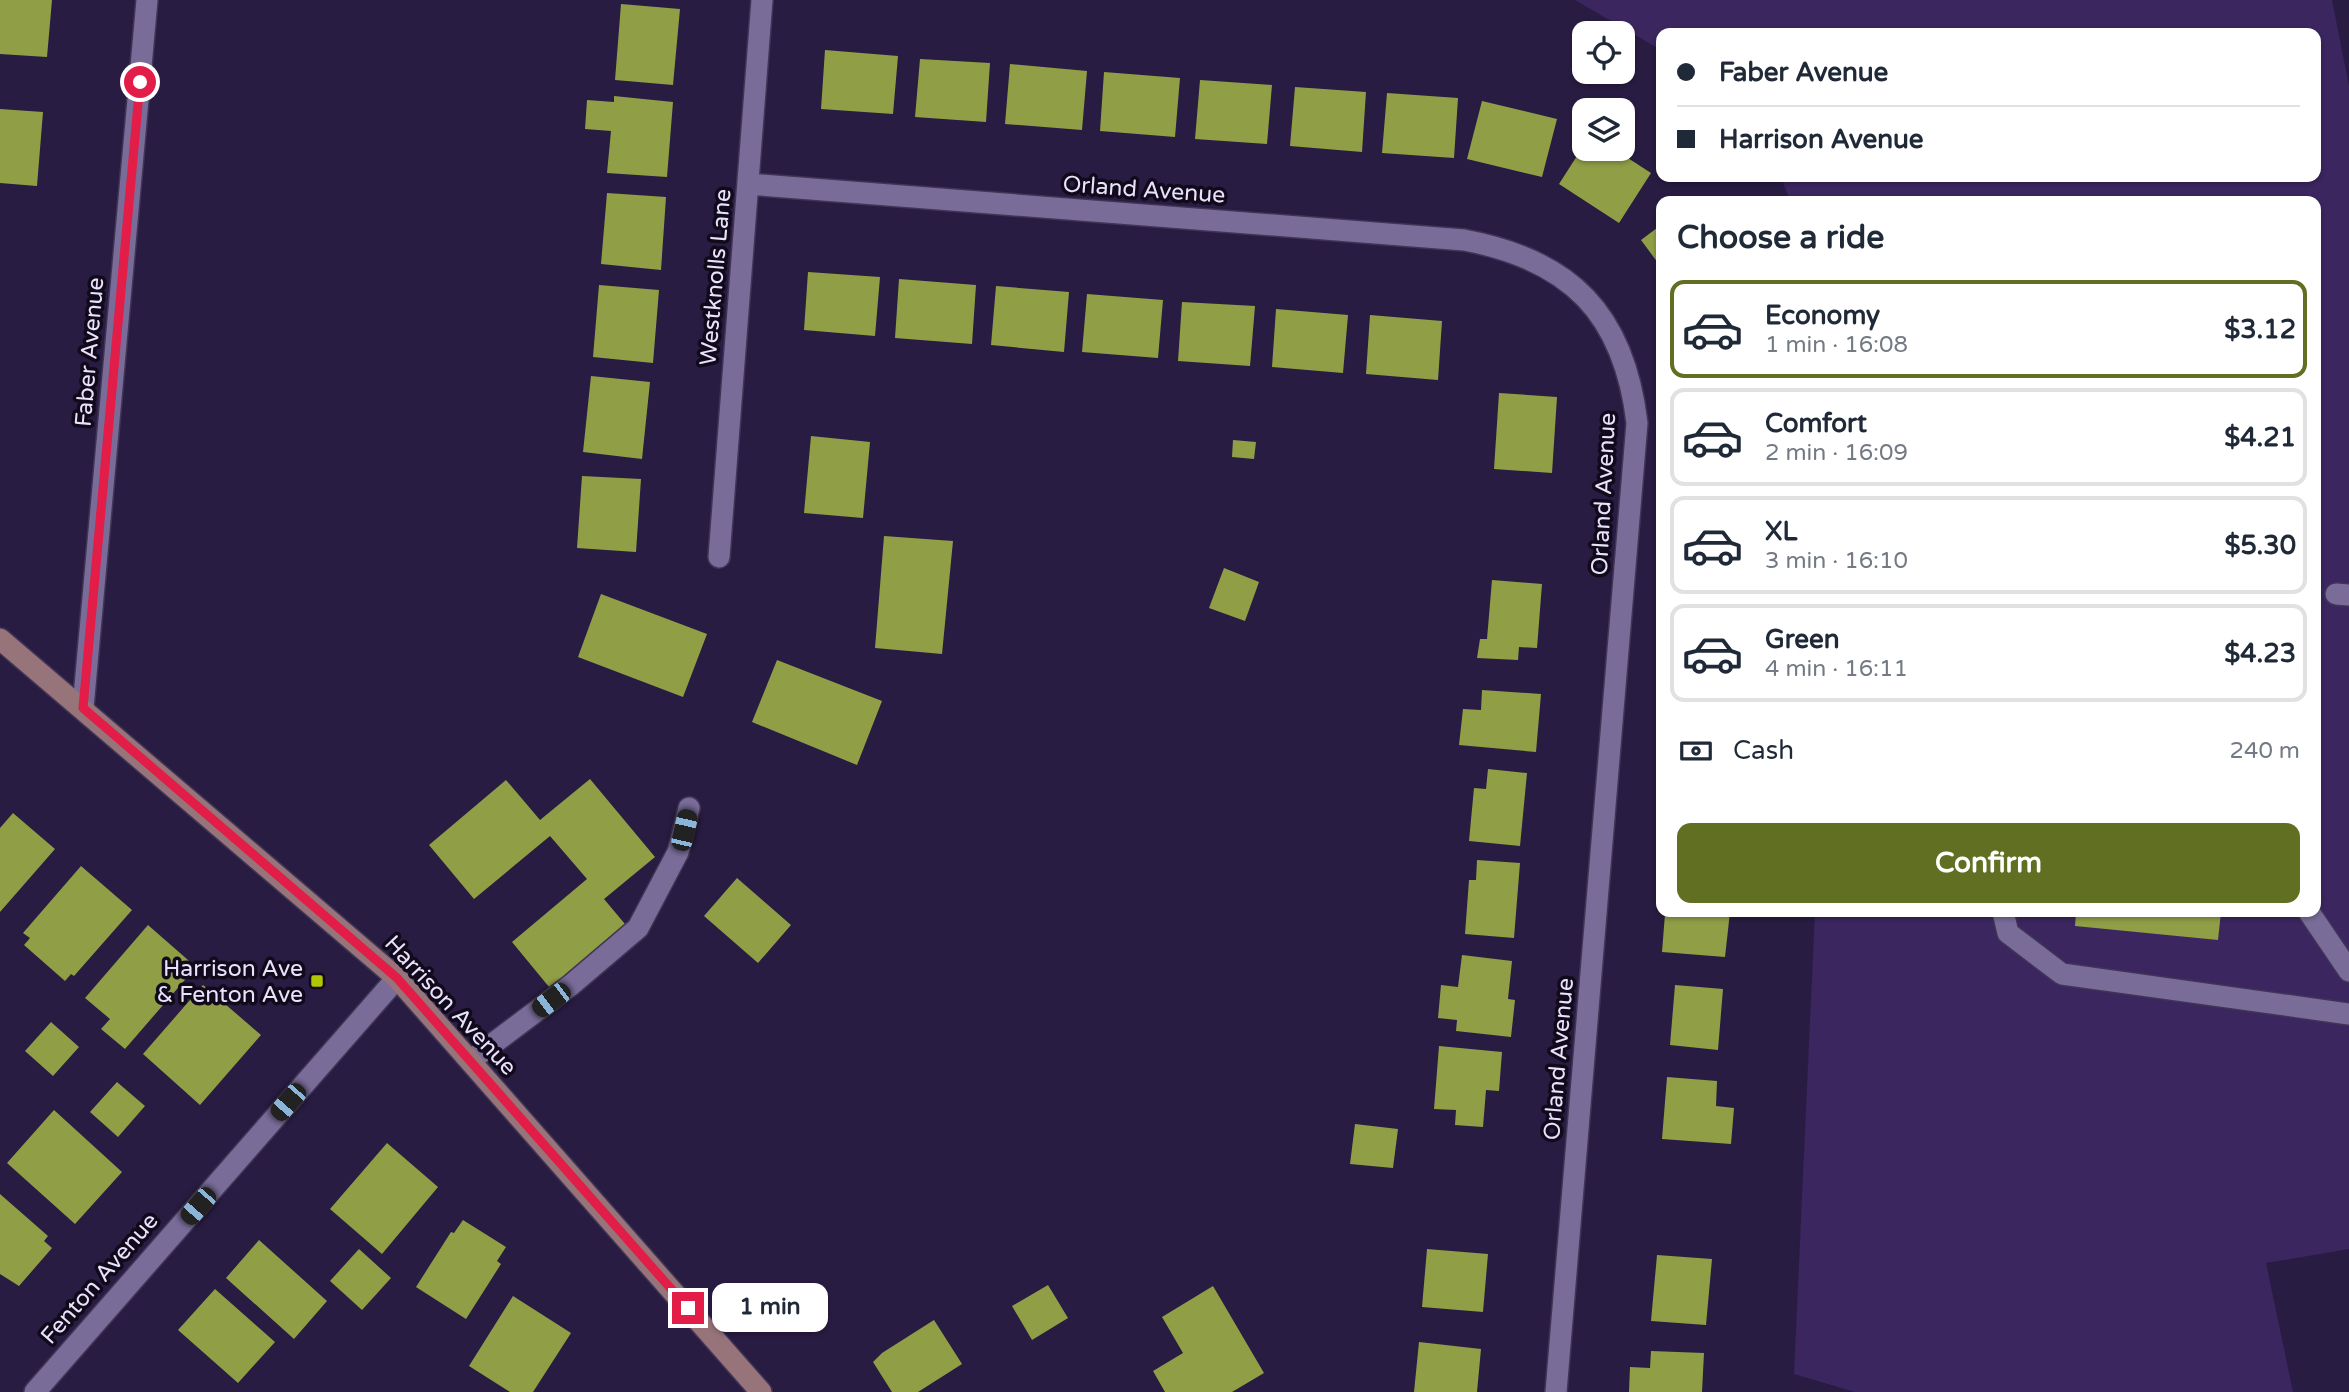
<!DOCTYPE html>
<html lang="en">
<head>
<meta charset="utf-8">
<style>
  :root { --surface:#fff; --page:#f2f2f3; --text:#1f2937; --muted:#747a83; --line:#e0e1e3; --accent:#606f21 }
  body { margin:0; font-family:"Varela Round",sans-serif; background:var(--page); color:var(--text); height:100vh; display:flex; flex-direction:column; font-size:26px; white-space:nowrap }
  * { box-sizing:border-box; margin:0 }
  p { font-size:23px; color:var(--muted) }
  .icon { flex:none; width:38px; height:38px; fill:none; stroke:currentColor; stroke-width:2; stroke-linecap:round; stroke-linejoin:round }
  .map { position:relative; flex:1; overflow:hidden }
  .side { position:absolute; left:1656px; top:196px; width:665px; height:721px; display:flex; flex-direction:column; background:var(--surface); border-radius:14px; box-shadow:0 2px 5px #0004 }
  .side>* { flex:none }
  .guide { position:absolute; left:1656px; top:28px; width:665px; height:154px; border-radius:14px; box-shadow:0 2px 5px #0004; display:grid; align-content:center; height:154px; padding:0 21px; background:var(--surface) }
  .fabs { position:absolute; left:1572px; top:21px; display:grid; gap:14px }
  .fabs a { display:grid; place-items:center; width:63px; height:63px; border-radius:14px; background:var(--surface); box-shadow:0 2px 5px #0004; font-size:35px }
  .end { position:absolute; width:32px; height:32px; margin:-16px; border:9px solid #e11d48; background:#fff; box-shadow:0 0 0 4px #fff }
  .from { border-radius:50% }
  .bubble { position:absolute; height:49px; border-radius:14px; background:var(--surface); box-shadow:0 2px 5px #0004; font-size:23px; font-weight:800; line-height:49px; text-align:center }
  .car { position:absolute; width:21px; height:42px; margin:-21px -10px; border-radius:9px; box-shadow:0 0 5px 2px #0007; background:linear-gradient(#222 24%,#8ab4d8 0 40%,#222 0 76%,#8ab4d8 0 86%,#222 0) }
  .guide b { display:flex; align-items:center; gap:24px; height:66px; font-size:26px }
  .guide b+b { border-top:2px solid var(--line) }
  .guide i { width:18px; height:18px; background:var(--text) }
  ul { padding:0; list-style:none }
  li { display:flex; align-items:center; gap:21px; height:98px; margin:0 14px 10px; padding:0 7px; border:4px solid var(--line); border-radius:14px }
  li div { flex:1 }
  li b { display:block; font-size:26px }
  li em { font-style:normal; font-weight:800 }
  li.current { border-color:var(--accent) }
  li>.icon { width:63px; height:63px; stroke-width:1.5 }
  h2 { padding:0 21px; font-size:32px; line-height:84px }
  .pay { display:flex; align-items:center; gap:18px; height:77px; padding:0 21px; font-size:26px }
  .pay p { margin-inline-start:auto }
  .cta { display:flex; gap:14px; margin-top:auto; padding:14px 21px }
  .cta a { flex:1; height:80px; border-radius:14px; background:var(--accent); color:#fff; font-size:28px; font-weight:800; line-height:80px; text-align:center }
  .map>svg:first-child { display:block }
</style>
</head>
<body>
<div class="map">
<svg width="2349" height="1392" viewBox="0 0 2349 1392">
  <rect width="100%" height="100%" fill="#291c42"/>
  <!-- green -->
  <path fill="#3b2660" d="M1575,0H2332L2349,86V1249L2266,1263L2293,1392H1855L1794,1374L1815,912H2315V201H1790L1781,177H2315V33H1661V50Z"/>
  <!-- building -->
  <path fill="#909f46" d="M0,0H52L47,57L0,54Z
    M621,4L680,9L673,85L615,80Z
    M825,50L898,56L893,114L821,109Z
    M920,59L990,63L986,122L915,117Z
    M1010,64L1087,71L1082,130L1005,124Z
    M1104,72L1180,78L1175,137L1100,131Z
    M1200,80L1272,85L1267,144L1195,139Z
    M1295,87L1366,92L1362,152L1290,146Z
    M1387,93L1458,98L1454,158L1382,153Z
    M614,96L673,102L667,177L607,173L611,131L585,129L587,100L614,102Z
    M1482,101L1557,119L1542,177L1467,159Z
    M0,109L43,112L37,186L0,183Z
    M1584,145V149H1614L1651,173L1619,223L1559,184Z
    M607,193L666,197L661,270L601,264Z
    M1661,225V267L1641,240Z
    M808,272L880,277L875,336L804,330Z
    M899,279L976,285L972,344L895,338Z
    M599,285L659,290L653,363L593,357Z
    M996,286L1069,292L1064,352L991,345Z
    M1087,294L1163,300L1158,358L1082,352Z
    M1182,302L1255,306L1250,366L1178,361Z
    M1276,309L1348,315L1343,373L1272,367Z
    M1370,315L1442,321L1438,380L1366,374Z
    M591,376L650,382L642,459L583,452Z
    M1499,393L1557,397L1552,473L1494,469Z
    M811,436L870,442L863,518L804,513Z
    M1233,440L1256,442L1254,459L1232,457Z
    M582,476L641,479L636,552L577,548Z
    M884,536L953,541L942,654L875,648Z
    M1224,568L1259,582L1245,621L1209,608Z
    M1492,580L1542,584L1537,648L1519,647L1518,660L1477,658L1480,639H1487Z
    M601,594L707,634L683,697L578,657Z
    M777,660L882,701L857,765L752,722Z
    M1482,690L1541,694L1536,752L1459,745L1463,709L1481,710Z
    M1488,769L1527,773L1520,846L1469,841L1474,788L1486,789Z
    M590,779L655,857L604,899L630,930L554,993L512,942L587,879L550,836L474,899L429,845L506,780L540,820Z
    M13,813L55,849L0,912V828Z
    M1477,860L1520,863L1514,938L1465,934L1469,880H1476Z
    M81,866L132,910L74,976L71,974L65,981L24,945L30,938L23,933Z
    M737,878L791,925L758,963L704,916Z
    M1681,912H1730L1725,957L1662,952L1665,914L1681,915Z
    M2076,912H2221L2218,940L2075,926Z
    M148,925L196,967L125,1049L101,1029L110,1019L85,998Z
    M1462,955L1512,961L1508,999L1515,1000L1511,1037L1456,1031L1457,1020L1438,1018L1441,985L1458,987Z
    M203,985L261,1035L200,1105L143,1054Z
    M1675,985L1723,989L1718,1050L1670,1045Z
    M51,1022L79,1047L53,1076L25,1051Z
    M1439,1046L1502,1052L1499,1091L1486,1090L1483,1127L1455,1125L1456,1110L1434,1109Z
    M1667,1077L1717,1081L1716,1106L1734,1108L1731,1144L1662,1139Z
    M117,1082L145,1106L118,1137L90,1112Z
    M54,1110L122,1172L75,1224L7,1163Z
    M1355,1124L1398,1129L1393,1168L1350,1164Z
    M387,1143L438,1187L382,1254L330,1209Z
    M0,1194L48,1236L44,1241L52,1248L19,1286L0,1274Z
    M463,1220L506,1247L497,1261L501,1264L466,1319L416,1287L451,1232L454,1233Z
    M259,1240L327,1301L294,1339L226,1278Z
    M359,1249L391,1278L362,1310L330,1281Z
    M1427,1249L1488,1254L1483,1312L1422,1307Z
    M1657,1255L1712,1259L1706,1325L1651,1321Z
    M1048,1285L1068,1318L1032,1340L1012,1306Z
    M1213,1286L1264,1373L1232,1392H1165L1153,1371L1183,1353L1162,1317Z
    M215,1289L275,1342L238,1383L178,1330Z
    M513,1296L571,1333L533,1392H510L469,1366Z
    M934,1320L962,1364L918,1392H892L873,1362L882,1353Z
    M1419,1342L1481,1349L1477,1392H1414Z
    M1651,1351L1704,1353L1702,1392H1629L1630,1367L1650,1368Z"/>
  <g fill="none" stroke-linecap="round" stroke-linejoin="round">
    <!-- service casing -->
    <g stroke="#413556" stroke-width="24">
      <path id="service" d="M2336,594L2349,595
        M2003,912L2008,933L2062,974L2349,1014
        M2309,912L2349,971
        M470,1061L571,985L638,928L678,852L689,808"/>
    </g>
    <!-- minor casing -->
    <g stroke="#413556" stroke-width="24">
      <path id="minor" d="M748,184L1464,240C1571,260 1624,314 1637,423L1556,1392
        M719,557L762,0
        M83,708L147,0
        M35,1392L397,978"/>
    </g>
    <!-- secondary casing -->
    <g stroke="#413556" stroke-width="24">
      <path id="secondary" d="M0,639L397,978L761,1392"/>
    </g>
    <!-- service -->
    <use href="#service" stroke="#796c99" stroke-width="21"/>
    <!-- minor -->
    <use href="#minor" stroke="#796c99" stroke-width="21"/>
    <!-- secondary -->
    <use href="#secondary" stroke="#97737a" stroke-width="21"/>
  </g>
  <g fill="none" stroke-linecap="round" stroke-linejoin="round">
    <!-- route -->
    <path stroke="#e11d48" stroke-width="9" d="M140,82L83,708L397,978L688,1308"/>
  </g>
  <!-- markers -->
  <rect fill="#afc506" stroke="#100a1b" stroke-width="2.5" x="310" y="974" width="14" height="14" rx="3.5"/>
  <g text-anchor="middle" stroke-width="7" stroke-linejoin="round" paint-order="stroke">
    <!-- street labels -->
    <g font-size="23" fill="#e9e2fc" stroke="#100a1b">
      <text transform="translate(1144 189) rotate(4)" y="8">Orland Avenue</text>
      <text transform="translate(715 277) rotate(-85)" y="8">Westknolls Lane</text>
      <text transform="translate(89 352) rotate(-85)" y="8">Faber Avenue</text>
      <text transform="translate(1603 494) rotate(-87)" y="8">Orland Avenue</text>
      <text transform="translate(451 1005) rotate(47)" y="8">Harrison Avenue</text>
      <text transform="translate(1558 1059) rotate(-85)" y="8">Orland Avenue</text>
      <text transform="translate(99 1278) rotate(-49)" y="8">Fenton Avenue</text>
    </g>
    <!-- poi labels -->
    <g font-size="23" fill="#e9e2fc" stroke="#100a1b" text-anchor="end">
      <text x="303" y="976">Harrison Ave<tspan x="303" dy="26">&amp; Fenton Ave</tspan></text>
    </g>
  </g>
</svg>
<div class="fabs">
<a><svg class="icon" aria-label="locate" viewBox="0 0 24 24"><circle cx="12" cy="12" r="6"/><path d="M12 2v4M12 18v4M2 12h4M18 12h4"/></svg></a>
<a><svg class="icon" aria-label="layers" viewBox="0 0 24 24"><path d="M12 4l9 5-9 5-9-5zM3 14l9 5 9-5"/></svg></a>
</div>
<i class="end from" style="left:140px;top:82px"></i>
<i class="end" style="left:688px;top:1308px"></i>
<div class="bubble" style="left:712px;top:1283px;width:116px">1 min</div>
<i class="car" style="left:684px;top:830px;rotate:13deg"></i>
<i class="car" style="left:551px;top:1000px;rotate:233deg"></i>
<i class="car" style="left:288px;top:1102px;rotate:221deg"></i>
<i class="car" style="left:198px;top:1206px;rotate:221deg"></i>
<div class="guide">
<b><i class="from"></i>Faber Avenue</b>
<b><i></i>Harrison Avenue</b>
</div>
<section class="side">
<h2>Choose a ride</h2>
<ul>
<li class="current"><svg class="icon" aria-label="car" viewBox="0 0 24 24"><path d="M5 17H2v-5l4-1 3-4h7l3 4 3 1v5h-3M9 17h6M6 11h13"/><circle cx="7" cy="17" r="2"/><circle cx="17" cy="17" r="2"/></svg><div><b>Economy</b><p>1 min · 16:08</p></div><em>$3.12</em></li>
<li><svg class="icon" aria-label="car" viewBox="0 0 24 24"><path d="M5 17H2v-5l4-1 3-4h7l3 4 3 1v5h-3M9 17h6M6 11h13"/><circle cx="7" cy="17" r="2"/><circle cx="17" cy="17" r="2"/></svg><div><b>Comfort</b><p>2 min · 16:09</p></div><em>$4.21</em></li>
<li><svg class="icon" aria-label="car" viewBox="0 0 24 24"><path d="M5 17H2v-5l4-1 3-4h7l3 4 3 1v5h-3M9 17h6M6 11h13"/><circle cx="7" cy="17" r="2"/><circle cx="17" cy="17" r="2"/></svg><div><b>XL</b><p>3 min · 16:10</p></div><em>$5.30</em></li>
<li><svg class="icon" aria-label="car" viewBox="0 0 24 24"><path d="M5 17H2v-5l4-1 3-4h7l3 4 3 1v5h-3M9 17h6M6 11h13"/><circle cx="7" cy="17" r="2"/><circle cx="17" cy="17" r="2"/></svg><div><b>Green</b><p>4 min · 16:11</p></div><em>$4.23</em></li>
</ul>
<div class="pay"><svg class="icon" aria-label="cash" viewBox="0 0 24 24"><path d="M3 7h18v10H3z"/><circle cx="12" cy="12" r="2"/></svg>Cash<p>240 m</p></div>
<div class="cta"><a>Confirm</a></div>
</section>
</div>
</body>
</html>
